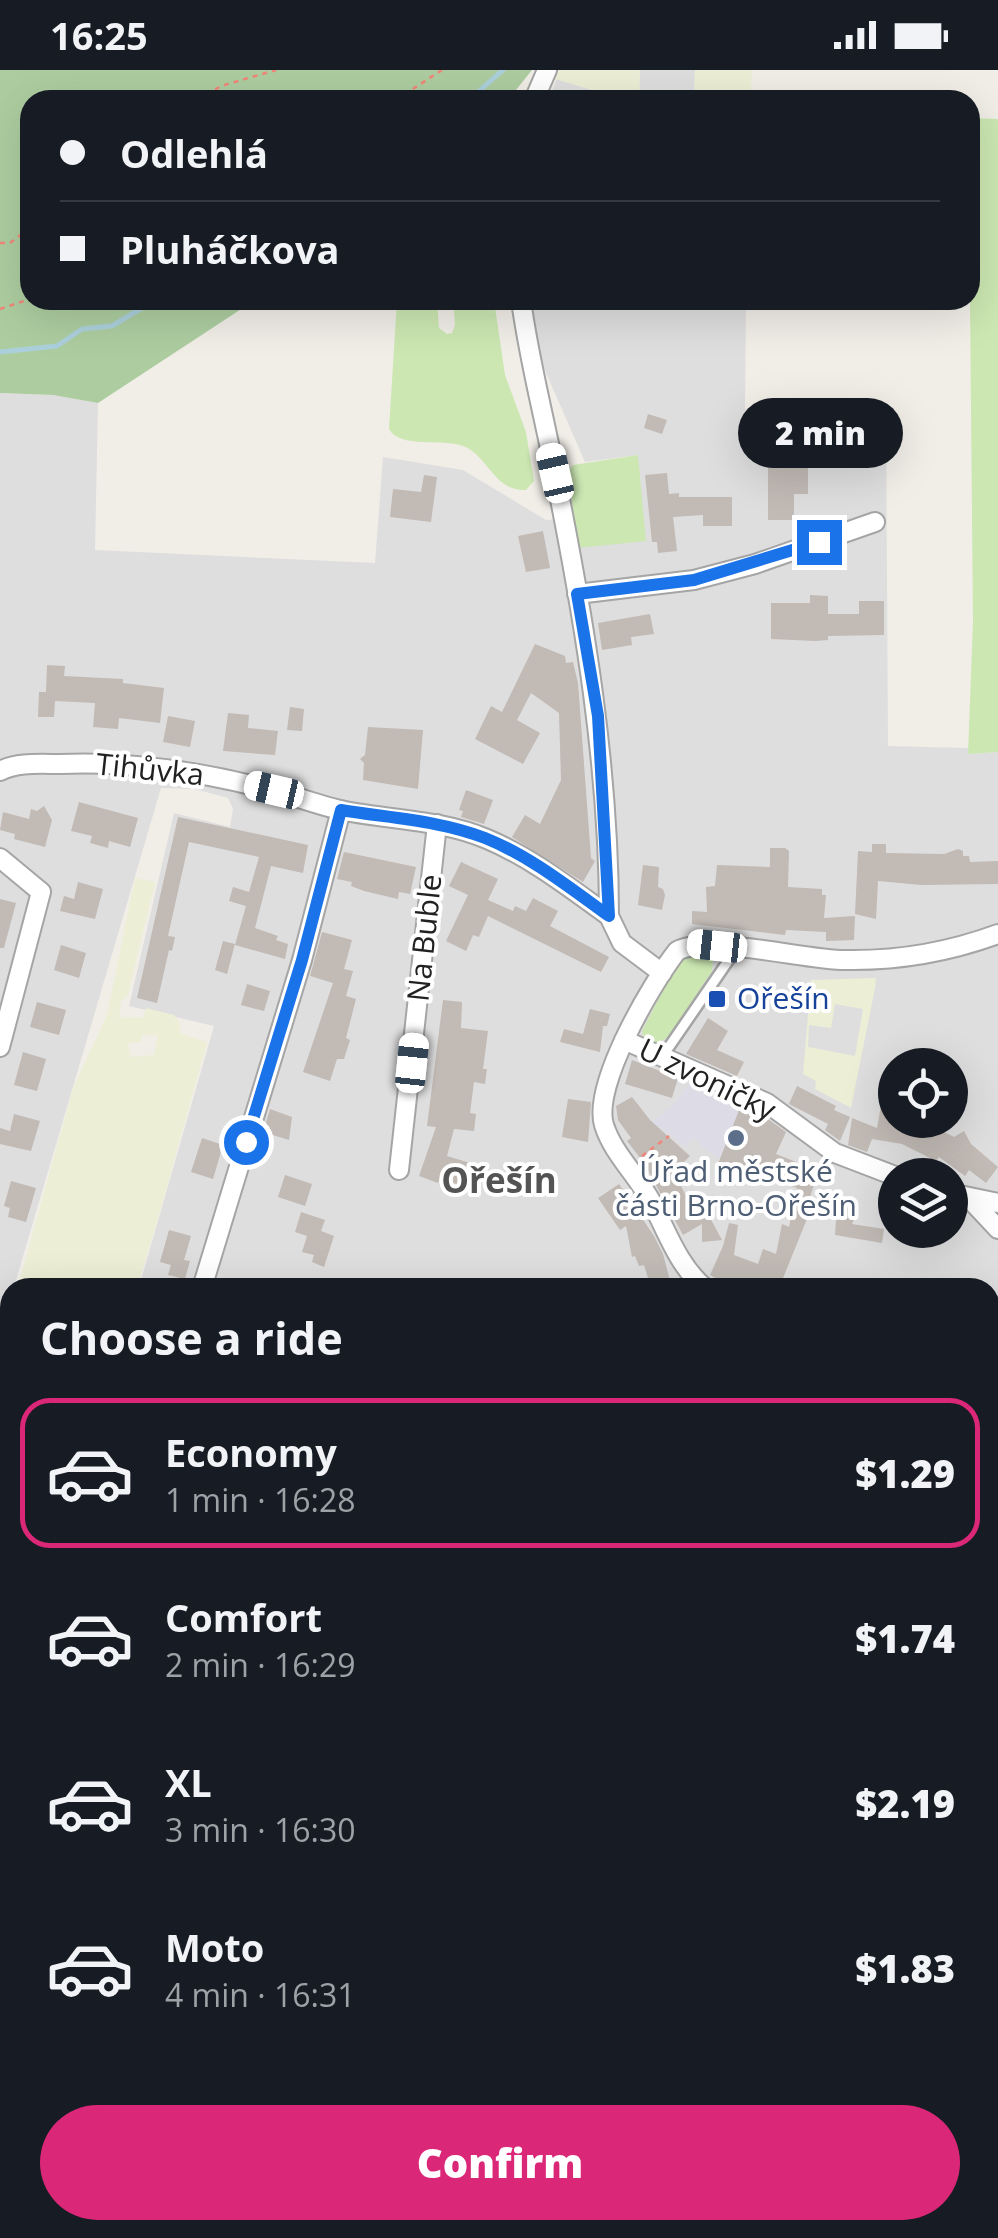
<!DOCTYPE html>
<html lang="en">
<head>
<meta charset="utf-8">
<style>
  :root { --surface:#171b24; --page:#242831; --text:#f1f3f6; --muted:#9ea1a6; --line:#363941; --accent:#db2777 }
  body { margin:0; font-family:"Open Sans",sans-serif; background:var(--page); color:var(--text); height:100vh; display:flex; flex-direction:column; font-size:38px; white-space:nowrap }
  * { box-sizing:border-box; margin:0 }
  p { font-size:32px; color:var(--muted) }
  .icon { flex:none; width:55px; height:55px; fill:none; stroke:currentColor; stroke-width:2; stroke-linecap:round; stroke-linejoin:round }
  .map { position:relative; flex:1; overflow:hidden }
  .drawer { position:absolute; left:0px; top:1208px; width:1000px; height:962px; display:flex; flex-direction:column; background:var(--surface); border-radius:30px 30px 0 0; box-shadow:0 10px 40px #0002 }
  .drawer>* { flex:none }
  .hud { position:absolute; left:20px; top:20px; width:960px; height:220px; border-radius:30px; box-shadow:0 10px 40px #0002; display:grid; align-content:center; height:220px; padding:0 40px; background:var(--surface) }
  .buttons { position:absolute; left:878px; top:978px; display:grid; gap:20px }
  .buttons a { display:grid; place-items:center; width:90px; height:90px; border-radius:50%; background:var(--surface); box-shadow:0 10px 40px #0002; font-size:50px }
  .end { position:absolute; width:45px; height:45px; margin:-22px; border:12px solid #1a73e8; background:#fff; box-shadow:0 0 0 5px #fff }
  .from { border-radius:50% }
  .bubble { position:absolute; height:70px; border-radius:35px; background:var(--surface); box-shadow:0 10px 40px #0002; font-size:32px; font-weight:800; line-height:70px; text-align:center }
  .car { position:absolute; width:30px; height:60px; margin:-30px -15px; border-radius:12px; box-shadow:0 0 8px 2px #0007; background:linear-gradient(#fff 24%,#345 0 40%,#fff 0 76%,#345 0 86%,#fff 0) }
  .hud b { display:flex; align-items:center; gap:35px; height:95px; font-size:38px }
  .hud b+b { border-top:2px solid var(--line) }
  .hud i { width:25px; height:25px; background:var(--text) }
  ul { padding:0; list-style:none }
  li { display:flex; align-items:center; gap:30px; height:150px; margin:0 20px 15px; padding:0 20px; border:5px solid transparent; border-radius:30px }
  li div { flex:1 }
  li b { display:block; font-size:38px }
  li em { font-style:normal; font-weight:800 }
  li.on { border-color:var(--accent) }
  li>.icon { width:90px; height:90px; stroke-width:1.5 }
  h2 { padding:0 40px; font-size:45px; line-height:120px }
  .action { display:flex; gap:20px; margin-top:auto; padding:20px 40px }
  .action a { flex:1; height:115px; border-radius:60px; background:var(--accent); color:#fff; font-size:40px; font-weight:800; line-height:115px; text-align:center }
  .status { display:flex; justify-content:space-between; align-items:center; height:70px; padding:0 50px; background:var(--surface); direction:ltr }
  .status svg { height:28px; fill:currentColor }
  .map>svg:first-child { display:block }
</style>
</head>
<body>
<div class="status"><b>16:25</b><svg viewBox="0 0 49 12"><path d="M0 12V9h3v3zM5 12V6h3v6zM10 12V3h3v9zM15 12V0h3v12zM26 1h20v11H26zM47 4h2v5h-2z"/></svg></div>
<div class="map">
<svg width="998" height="2168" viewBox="0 0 998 2168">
  <rect width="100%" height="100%" fill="#f1eee8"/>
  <!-- residential -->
  <path fill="#dfdede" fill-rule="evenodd" d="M640,0H695L694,30H639Z
    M557,9L625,30H548Z
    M530,230L746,233L745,339L886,342L888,676L968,678L969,684L998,682V1652L990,1646V1218L139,1217L214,956L129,936L174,743L230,757L233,739L228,728L195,719L161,718L14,1217L10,1218V1233L0,1268V323L53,325L98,333L95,480L375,493L383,387L463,400L546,450L573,448L578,477L638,385L585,392L533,273ZM895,995H950V1050H895ZM895,1105H950V1160H895Z"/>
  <!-- farmland -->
  <path fill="#eceed5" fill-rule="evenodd" d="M559,0H640L639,30H625L555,9Z
    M695,0H752L750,30H694Z
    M135,808L155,812L128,925L121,931L119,948L144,947L146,938L174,945L179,952L181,964L207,972L155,1159L137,1217H18L73,1018L107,945ZM142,965L158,966L154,985L131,987L128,973L141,972Z
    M876,908L875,918L851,1038L815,1019L816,1011L803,1004L811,910ZM835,934L863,939L855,986L808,977L809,955L831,958Z
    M10,1243V1578L0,1577V1275Z
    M0,1601L10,1603V1642H0Z
    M0,1644L10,1645V2160H236L241,2168H0Z
    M990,1748L998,1754V1813L990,1808Z
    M990,1943L998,1950V2075L990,2072Z
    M990,2087L998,2095V2168H495L504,2160H990Z"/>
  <!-- grass -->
  <path fill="#cce7b2" d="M972,48L998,49V682L968,684L973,552L970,230Z
    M397,230H437L439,258L447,264L452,263L455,255L453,230H494L505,305L526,362L534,411L526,420C494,422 488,385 463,376C442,368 400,379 389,359Z
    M638,385L646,471L578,478L568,401L573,395Z
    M708,882L713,890L712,901L669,966L659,973L645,970L642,961L673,901L684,888Z
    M990,1651L998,1656V1754L990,1748Z
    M990,1808L998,1813V1950L990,1943Z
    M292,2160H477L467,2168H291Z"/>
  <!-- forest -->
  <path fill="#adcda0" d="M0,0H532L508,30H30V230H255L98,333L53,325L0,323Z"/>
  <!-- plaza -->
  <path fill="#dddce6" d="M694,1006L732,1023L729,1031L742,1034L720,1088L708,1082L694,1068L686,1077L652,1052L675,1033Z"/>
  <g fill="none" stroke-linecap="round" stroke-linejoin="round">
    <!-- stream -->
    <path stroke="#acd0db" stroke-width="5" d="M469,30L503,0
      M0,282L57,276L82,259L112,256L155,230"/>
  </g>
  <!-- building -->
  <path fill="#c1bab5" d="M648,344L667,350L662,364L644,358Z
    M768,397L808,398V424H794V450H768Z
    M667,403L669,424L679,423V427H732V456H703V445L673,447L677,481L658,483L657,472H652L645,405Z
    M424,405L437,407L431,452L390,447L393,419L421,422Z
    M543,461L550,498L526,502L518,466Z
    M810,525L828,526V544H859V531H884V565L828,566V570L815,571L771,569V533H810Z
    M650,544L654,564L631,567L632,575L602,580L598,553Z
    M535,574L565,586L566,593L573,592L578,613L591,788L595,791L583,812L512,767L525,745L540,754L561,710L559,643L531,623L517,650L540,663L523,694L475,669L491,636L502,642Z
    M47,595L65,596L64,606L123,609V613L164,618L160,653L119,648L118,659L93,657L95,633L55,631L54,647H38L39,622H46Z
    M290,637L304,639L302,661L287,660Z
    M228,643L249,645L248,658L278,661L275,685L223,681Z
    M168,646L195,651L190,677L163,672Z
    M368,657L423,660L418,719L363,710L364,693L360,689L365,685Z
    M466,720L493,730L484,754L461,747L463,741L459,740Z
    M79,732L138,748L130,777L109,771L108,778L90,773L92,766L71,761Z
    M44,736L52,750L45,777L14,769L15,764L0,760L3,742L29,749L31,739L37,741Z
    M178,747L308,775L303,803L271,796L255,858L278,866L276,870L288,874L285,889L235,875L246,836L229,831L233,817L249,822L259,787L189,772L168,866L175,867L172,881L169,880L157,933L137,928Z
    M872,774H886V783L944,784L958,779L963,781V786H969L970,792L998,791V814L921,815L878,811L876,849L855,844L858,781L872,782Z
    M770,778H785L789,781L788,817L822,819V825H826L824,848L855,846L854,870L826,871V862L786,860L785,865L692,854V841L707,842L706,817L715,816L717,795L770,797Z
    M344,782L416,797L410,824L399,822L398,829L364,821L351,816L352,812L337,809Z
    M461,792L498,809L488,830L513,841L515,836L526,841L533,828L558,841L550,856L609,887L601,902L488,846L479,867L473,865L466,881L446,871L468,825L449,816Z
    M643,795L659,797L658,817L663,819L665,825L662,840L638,835Z
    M78,812L103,819L95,849L60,841L64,826L74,829Z
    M0,829L16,833L4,878H0Z
    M322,862L352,870L344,899L353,901L346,926L356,929L346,968L350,970L344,989H337L330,1011L303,1002L333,913L310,906Z
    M223,871L235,874L227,904L215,900Z
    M61,875L86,883L79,908L54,900Z
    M247,914L270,921L264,941L241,935Z
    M443,930L462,932L461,958L488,961L483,999H487L485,1014L474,1012L470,1043L476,1044L474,1061L454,1059L447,1086L480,1096L470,1119L440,1108L438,1113L419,1106L436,1057L427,1056Z
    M37,932L66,940L59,965L30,957Z
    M590,939L610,944L607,956H603L600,982L560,972L564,959L583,964Z
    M708,948L728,961L717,980L744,992L737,1006L686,984Z
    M23,982L46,989L37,1021L14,1015Z
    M632,990L678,1008L672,1028L625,1014Z
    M797,1016L836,1036L834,1040L850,1047L840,1071L825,1060L828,1054L789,1034Z
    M632,1027L650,1050L690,1086L674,1102L687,1128L692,1125L697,1134L702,1133L722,1170L702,1172V1154L683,1165L644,1093L627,1071L631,1068L618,1050L616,1036Z
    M568,1029L591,1032L588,1072L562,1067Z
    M882,1030L895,1033V1050H932L930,1055L954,1067L964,1061L971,1074L998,1097L986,1113L969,1100L965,1106L939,1087L936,1091L902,1074L872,1069L867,1082L848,1075L852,1048L877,1058Z
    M741,1035L761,1044L786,1062L776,1084L811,1098L806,1111L814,1115L807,1136L811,1139L779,1218H733L710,1205L723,1176L729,1153L738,1155L734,1185L758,1194L763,1179L776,1184L782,1154L789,1157L797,1118L735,1095L731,1105L716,1099Z
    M270,1039L292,1047L289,1070L263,1062Z
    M14,1044L40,1051L31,1081L0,1074V1058L10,1061Z
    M202,1068L223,1075L213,1109L191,1102Z
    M285,1105L312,1114L305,1136L278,1127Z
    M11,1111L36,1118L26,1152L8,1147L10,1138L4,1136Z
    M619,1114L654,1166L663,1184L672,1218H651L644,1195L639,1196L635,1186L632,1187L626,1156L620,1160L598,1128Z
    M837,1135L858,1140L852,1154L884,1159L882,1173L835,1165Z
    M301,1142L325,1150L321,1161L334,1166L324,1197L312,1192L314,1185L302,1182L307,1166L295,1162Z
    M169,1160L191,1166L184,1190L190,1191L185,1209L168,1205L171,1195L160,1192Z"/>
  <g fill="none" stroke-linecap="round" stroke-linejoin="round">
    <!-- service casing -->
    <g stroke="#a5a5a5" stroke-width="14">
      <path id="service" d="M662,987L737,878"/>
    </g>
    <!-- minor casing -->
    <g stroke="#a5a5a5" stroke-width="22">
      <path id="minor" d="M534,30L547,0
        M521,230C529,291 545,349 556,409C585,553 609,699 609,846L622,873L662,903
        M577,524L694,510L755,494L875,452
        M0,701C17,692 40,694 60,694C130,691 203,702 271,720C296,726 320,736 345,741C392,750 442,750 487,769C532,788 570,818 609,846
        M0,788L41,822L0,977
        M624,970L767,1033L835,1083L895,1106
        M399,1100L437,754
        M950,1123L998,1133
        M968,1127L998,1159
        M202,1218L302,890L341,740
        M705,1218C679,1197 667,1162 652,1133C639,1107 613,1084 604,1055C592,1015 652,913 677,881C707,864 805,890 845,890C897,891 949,882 998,864
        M990,1464L998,1467"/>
    </g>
    <!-- path -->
    <path stroke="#f18679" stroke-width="2.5" stroke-dasharray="5 5" stroke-linecap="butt" d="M198,30L221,16L276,0
      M396,30L442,0
      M0,173H10L30,158
      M0,239L30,229
      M642,1086L669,1066
      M990,1347L998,1328
      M0,1591L10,1593
      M990,1655L998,1660
      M270,2160L272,2168
      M285,2168L286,2160
      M481,2168L489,2160"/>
    <!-- service -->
    <use href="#service" stroke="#fff" stroke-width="9"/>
    <!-- minor -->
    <use href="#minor" stroke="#fff" stroke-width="18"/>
  </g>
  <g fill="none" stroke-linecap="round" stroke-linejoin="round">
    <!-- route -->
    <path stroke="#1a73e8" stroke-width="12" d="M246,1072L302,890L341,740C388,748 439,750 485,768C530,786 570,818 609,846L598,646L577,524L694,510L819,472"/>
  </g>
  <!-- markers -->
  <rect fill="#1a4fb4" stroke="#fff" stroke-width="4" x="707" y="919" width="20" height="20" rx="5"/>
  <circle fill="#5c6f8a" stroke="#fff" stroke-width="4" cx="736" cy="1068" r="10"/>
  <g text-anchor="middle" stroke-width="8" stroke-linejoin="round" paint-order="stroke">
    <!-- street labels -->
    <g font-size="30" fill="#212121" stroke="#fff">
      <text transform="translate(150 700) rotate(6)" y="10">Tihůvka</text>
      <text transform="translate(425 868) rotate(-84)" y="10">Na Buble</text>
      <text transform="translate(707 1010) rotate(26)" y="10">U zvoničky</text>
    </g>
    <!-- transit labels -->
    <g font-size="30" fill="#164399" stroke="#fff" text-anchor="start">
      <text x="737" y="939">Ořešín</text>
    </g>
    <!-- service labels -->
    <g font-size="30" fill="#4e5e75" stroke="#fff">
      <text x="736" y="1112">Úřad městské<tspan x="736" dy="34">části Brno-Ořešín</tspan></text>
    </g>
    <!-- quarter labels -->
    <g font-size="35" font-weight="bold" fill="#545454" stroke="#fff">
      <text x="499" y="1123">Ořešín</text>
    </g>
  </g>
</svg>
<div class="buttons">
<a><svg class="icon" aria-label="locate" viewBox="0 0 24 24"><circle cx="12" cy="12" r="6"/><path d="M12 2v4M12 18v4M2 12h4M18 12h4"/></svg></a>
<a><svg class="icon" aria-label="layers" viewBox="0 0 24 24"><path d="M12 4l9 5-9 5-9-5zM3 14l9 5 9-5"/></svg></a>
</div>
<i class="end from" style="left:246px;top:1072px"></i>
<i class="end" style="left:819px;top:472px"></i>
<div class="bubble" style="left:738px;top:328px;width:165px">2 min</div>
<i class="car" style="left:555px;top:403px;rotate:347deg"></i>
<i class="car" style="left:274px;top:720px;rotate:283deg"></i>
<i class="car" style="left:717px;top:876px;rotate:276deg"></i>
<i class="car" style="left:412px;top:993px;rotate:6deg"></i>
<div class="hud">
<b><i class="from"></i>Odlehlá</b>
<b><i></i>Pluháčkova</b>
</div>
<section class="drawer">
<h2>Choose a ride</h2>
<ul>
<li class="on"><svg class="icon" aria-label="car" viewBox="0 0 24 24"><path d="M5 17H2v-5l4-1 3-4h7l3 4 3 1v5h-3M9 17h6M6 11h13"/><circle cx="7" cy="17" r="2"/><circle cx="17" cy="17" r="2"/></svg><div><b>Economy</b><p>1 min · 16:28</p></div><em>$1.29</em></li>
<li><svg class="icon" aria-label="car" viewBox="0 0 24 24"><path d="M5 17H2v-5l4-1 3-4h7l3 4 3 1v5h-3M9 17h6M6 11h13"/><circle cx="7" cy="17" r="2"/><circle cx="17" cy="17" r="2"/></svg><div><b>Comfort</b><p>2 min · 16:29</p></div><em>$1.74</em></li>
<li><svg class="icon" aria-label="car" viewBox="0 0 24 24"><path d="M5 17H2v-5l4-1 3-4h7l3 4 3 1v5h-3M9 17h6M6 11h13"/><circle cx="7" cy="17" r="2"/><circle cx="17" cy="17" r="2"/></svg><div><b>XL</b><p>3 min · 16:30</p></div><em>$2.19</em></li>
<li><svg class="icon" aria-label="car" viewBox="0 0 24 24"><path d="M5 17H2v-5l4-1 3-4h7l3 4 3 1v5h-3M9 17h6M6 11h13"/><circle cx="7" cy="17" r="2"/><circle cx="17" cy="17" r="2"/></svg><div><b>Moto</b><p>4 min · 16:31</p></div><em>$1.83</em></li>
</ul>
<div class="action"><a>Confirm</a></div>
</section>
</div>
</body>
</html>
